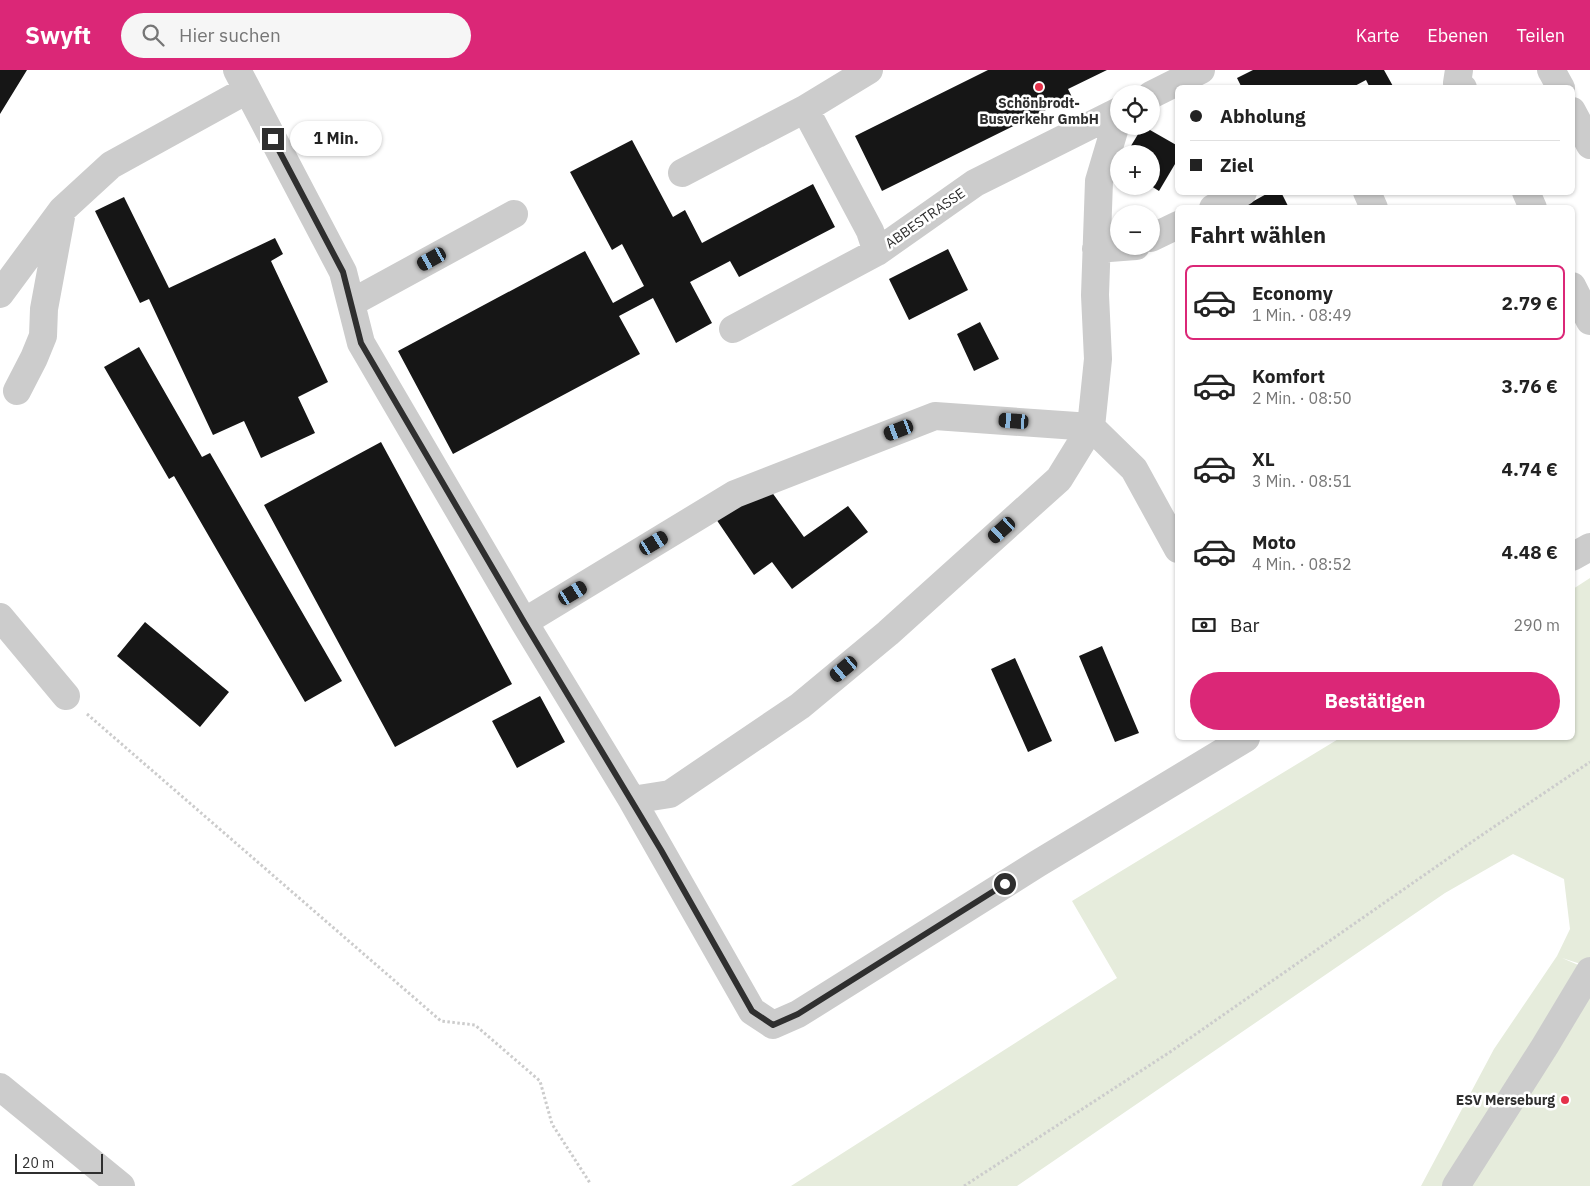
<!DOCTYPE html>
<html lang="de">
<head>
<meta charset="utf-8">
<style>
  :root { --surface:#fff; --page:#f6f6f6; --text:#222; --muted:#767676; --line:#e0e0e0; --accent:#db2777 }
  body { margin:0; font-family:"IBM Plex Sans",sans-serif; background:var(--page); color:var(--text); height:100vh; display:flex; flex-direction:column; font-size:19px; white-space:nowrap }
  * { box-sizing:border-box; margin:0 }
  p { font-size:16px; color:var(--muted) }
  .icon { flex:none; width:28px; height:28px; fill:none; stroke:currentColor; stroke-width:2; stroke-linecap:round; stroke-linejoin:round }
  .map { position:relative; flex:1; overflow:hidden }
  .drawer { position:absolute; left:1175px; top:135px; width:400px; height:535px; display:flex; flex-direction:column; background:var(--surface); border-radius:8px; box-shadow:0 1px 4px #0004 }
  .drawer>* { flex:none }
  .top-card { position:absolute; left:1175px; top:15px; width:400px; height:110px; border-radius:8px; box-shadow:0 1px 4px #0004; display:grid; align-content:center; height:110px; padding:0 15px; background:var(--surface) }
  .controls { position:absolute; left:1110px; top:15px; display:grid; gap:10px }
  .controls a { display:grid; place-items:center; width:50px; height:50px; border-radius:50%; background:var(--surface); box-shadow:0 1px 4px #0004; font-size:25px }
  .scale { position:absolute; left:15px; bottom:12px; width:88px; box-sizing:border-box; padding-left:5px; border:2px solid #2f2f2f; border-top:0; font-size:14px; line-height:18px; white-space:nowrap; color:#2f2f2f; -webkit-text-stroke:4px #fff; paint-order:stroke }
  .end { position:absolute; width:22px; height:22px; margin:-11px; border:6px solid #2f2f2f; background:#fff; box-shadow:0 0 0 2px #fff }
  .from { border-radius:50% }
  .bubble { position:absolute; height:35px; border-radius:18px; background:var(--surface); box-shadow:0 1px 4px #0004; font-size:16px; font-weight:700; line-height:35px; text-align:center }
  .car { position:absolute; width:15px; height:30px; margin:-15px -8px; border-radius:6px; box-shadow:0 0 4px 1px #0007; background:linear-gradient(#222 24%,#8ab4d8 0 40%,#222 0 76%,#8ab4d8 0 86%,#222 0) }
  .top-card b { display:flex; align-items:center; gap:18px; height:48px; font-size:19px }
  .top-card b+b { border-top:1px solid var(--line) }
  .top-card i { width:12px; height:12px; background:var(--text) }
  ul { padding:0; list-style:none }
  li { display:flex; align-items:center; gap:15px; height:75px; margin:0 10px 8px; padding:0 5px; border:2px solid transparent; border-radius:8px }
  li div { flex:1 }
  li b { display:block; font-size:19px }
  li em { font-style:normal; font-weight:700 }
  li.current { border-color:var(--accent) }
  li>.icon { width:45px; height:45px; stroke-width:1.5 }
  h2 { padding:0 15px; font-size:22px; line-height:60px }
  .pay { display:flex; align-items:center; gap:12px; height:55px; padding:0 15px; font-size:19px }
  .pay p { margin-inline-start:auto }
  .cta { display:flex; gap:10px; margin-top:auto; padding:10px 15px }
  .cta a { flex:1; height:58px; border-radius:30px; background:var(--accent); color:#fff; font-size:20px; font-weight:700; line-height:58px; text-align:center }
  header { display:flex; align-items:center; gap:30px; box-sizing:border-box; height:70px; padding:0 25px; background:var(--accent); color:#fff }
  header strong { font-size:24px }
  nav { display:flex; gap:28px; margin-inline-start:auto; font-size:18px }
  .search { width:350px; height:45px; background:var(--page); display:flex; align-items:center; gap:12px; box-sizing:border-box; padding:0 18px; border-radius:28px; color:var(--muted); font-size:19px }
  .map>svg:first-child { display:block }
</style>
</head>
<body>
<header>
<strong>Swyft</strong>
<div class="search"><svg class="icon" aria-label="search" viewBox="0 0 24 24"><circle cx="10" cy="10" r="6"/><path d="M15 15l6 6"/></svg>Hier suchen</div>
<nav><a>Karte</a><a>Ebenen</a><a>Teilen</a></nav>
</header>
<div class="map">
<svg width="1590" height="1116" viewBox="0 0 1590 1116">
  <rect width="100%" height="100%" fill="#fff"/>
  <!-- green -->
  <path fill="#e6ecdc" d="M1590,508V897L1562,888L1590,900V1116H1421L1494,979L1557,886L1570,859L1564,809L1513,784L1445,823L1017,1116H791L1117,908L1072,831L1340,668H1572L1573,519Z"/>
  <!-- building -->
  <path fill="#161616" d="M0,0H27L0,44Z
    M988,0H1107L1068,19L1072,27L882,121L855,66Z
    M1253,0H1384L1394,18H1370L1366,10L1351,18H1242L1237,8Z
    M1143,56L1178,76V89L1159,121L1151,116V84H1126Z
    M632,70L673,147L685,140L702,173L813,114L835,157L739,207L730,191L690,212L712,253L676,273L653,228L619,246L640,284L453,384L398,281L585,181L613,233L644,216L622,174L612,180L570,102Z
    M1270,122H1281L1289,138H1241Z
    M124,127L169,218L275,168L283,184L271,191L328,312L298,327L315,363L261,388L244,351L213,365L149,229L140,233L95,141Z
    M948,179L968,220L909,250L889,209Z
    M980,252L999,289L974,301L957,264Z
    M139,277L202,387L210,383L342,611L305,632L174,406L169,409L104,297Z
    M381,372L512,614L395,677L264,435Z
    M766,414L804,467L848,436L868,462L792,519L772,492L754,505L716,449Z
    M145,552L229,622L200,657L117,586Z
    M1102,576L1139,663L1115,672L1079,586Z
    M1015,588L1052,671L1028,682L991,599Z
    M540,626L565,672L517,698L492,651Z"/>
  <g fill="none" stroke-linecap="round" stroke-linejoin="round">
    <!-- path -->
    <path stroke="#ccc" stroke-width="3" stroke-dasharray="2.5 2.5" stroke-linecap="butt" d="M87,644L441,951L475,955L540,1011L552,1054L590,1113
      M964,1116L1170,982L1476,769L1590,692"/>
    <!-- minor -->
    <path stroke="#ccc" stroke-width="28" d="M237,0L343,202L361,273L524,552L632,730L670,724L800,636L888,563L1059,409L1091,357L1098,289L1095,225L1099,111L1119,44
      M1459,0L1457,13L1463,18
      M1551,0L1561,18
      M1151,25L1201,0
      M805,39L870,161L877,182
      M1572,41L1590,75
      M682,103L805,39L869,0
      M1367,122L1374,138
      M1526,122L1533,138
      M1213,138L1243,122
      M1151,168L1178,155
      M1096,179L1136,176
      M1572,216L1590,251
      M0,224L62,140L111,95L247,20
      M351,233L514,144
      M733,259L877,182L975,113L1119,41
      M17,321L34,288L43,266L44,239L61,147
      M1572,487L1590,477
      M0,547L66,626
      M524,552L735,424L935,346L1091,357L1134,399L1178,479
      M632,730L752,941L773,955L798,944L1037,794L1246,668
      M0,1017L121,1116
      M1456,1116L1545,976L1590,901"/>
  </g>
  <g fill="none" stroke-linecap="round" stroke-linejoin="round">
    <!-- route -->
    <path stroke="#2f2f2f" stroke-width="6" d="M273,69L343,202L361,273L524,552L661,780L752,941L773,955L798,944L1005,814"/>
  </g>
  <!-- markers -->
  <g fill="#e5314a" stroke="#fff" stroke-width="2">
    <circle cx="1039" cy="17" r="5"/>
    <circle cx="1565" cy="1030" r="5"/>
  </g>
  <g text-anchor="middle" stroke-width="5" stroke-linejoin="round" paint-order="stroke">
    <!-- poi labels -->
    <g font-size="14" font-weight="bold" fill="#2f2f2f" stroke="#fff">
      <text x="1039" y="38">Schönbrodt-<tspan x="1039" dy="16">Busverkehr GmbH</tspan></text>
      <text x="1555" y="1035" text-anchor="end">ESV Merseburg</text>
    </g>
    <!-- street labels -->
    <g font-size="14" fill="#2f2f2f" stroke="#fff">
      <text transform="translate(925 148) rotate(-35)" y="5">ABBESTRASSE</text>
    </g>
  </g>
</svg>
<div class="controls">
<a><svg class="icon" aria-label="locate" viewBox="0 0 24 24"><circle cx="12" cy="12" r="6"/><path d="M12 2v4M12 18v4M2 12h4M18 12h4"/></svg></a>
<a>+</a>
<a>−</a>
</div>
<div class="scale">20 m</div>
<i class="end from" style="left:1005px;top:814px"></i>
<i class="end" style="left:273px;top:69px"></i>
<div class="bubble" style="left:290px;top:51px;width:92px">1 Min.</div>
<i class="car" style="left:432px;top:189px;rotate:241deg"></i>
<i class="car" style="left:1014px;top:351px;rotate:274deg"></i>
<i class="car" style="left:899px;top:360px;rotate:249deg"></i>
<i class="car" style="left:1002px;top:460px;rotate:228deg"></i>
<i class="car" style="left:654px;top:473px;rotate:59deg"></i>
<i class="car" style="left:573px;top:523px;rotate:59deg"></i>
<i class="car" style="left:844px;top:599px;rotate:230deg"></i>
<div class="top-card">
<b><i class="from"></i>Abholung</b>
<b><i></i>Ziel</b>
</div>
<section class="drawer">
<h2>Fahrt wählen</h2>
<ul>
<li class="current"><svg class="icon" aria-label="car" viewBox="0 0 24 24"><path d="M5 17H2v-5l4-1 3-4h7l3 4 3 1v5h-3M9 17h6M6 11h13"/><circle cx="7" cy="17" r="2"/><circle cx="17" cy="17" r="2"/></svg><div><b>Economy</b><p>1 Min. · 08:49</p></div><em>2.79 €</em></li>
<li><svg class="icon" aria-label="car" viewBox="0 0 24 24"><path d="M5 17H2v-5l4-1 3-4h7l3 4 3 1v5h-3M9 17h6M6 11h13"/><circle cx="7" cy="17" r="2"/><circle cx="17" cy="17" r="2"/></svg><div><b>Komfort</b><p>2 Min. · 08:50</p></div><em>3.76 €</em></li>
<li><svg class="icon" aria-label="car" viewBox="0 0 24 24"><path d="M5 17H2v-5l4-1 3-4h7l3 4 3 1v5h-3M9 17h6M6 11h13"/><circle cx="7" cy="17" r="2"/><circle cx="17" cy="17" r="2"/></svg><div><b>XL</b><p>3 Min. · 08:51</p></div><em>4.74 €</em></li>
<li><svg class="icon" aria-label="car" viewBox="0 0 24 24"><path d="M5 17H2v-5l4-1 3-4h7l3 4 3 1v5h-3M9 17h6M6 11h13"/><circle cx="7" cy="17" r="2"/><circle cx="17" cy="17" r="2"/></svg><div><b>Moto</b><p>4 Min. · 08:52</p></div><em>4.48 €</em></li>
</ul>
<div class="pay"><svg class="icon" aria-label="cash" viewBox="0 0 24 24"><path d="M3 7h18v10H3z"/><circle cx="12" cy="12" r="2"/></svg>Bar<p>290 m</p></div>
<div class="cta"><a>Bestätigen</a></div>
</section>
</div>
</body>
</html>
